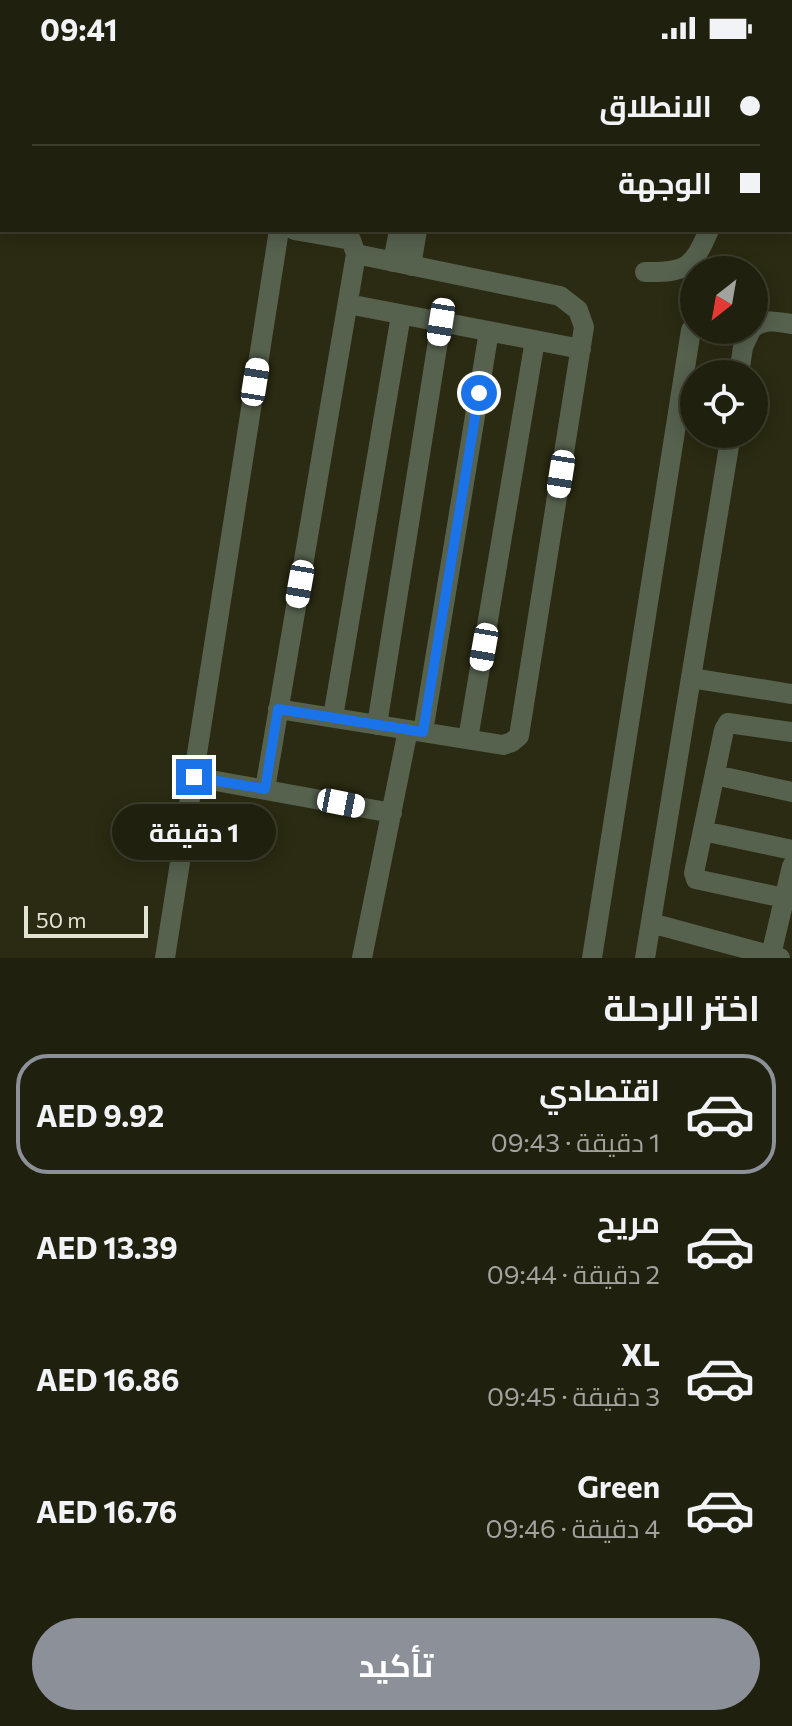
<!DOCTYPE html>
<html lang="ar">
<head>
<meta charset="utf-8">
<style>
  :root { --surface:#20200e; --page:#2d2d1c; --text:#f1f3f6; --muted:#a2a39e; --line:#3d3e2e; --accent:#8c9099 }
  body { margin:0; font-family:Commissioner,Cairo,sans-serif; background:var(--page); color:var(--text); direction:rtl; height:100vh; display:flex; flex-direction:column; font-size:30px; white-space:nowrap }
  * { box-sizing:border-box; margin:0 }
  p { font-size:26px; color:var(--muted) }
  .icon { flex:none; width:44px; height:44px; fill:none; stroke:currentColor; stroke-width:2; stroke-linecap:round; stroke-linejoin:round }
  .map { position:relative; height:902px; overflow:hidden; direction:ltr }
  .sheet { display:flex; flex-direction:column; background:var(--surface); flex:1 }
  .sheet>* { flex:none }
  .banner { position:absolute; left:0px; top:0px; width:792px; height:176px; box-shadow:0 4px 20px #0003,0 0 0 2px var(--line); direction:rtl; display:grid; align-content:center; height:176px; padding:0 32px; background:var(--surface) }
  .needle { width:52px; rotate:211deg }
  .fabs { position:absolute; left:680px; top:200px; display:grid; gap:16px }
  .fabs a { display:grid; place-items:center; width:88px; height:88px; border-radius:50%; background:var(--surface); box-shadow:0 4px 20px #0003,0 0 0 2px var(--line); font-size:40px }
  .scale { position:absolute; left:24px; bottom:20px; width:124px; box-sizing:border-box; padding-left:8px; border:4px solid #e3e3d4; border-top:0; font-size:22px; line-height:28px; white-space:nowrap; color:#e3e3d4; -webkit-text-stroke:6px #2b2a12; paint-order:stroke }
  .end { position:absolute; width:36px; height:36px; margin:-18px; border:10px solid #1a73e8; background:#fff; box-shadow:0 0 0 4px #fff }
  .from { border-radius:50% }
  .bubble { position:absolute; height:56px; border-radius:28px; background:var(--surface); box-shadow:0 4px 20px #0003,0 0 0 2px var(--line); font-size:26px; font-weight:700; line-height:56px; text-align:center; direction:rtl }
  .car { position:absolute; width:24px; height:48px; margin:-24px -12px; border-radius:10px; box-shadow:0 0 6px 2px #0007; background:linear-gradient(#fff 24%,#345 0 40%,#fff 0 76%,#345 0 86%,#fff 0) }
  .banner b { display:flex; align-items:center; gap:28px; height:76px; font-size:30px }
  .banner b+b { border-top:2px solid var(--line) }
  .banner i { width:20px; height:20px; background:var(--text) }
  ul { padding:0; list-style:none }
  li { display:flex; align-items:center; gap:24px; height:120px; margin:0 16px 12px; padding:0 16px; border:4px solid transparent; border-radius:32px }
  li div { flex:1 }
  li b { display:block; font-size:30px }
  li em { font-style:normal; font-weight:700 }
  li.current { border-color:var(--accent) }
  li>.icon { width:72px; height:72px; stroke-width:1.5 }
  h2 { padding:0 32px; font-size:36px; line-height:96px }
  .primary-button { display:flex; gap:16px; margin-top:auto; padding:16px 32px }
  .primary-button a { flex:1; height:92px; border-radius:48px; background:var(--accent); color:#fff; font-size:32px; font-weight:700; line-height:92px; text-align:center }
  .status { display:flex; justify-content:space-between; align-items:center; height:56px; padding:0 40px; background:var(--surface); direction:ltr }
  .status svg { height:22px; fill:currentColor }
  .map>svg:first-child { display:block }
</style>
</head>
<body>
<div class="status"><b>09:41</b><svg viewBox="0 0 49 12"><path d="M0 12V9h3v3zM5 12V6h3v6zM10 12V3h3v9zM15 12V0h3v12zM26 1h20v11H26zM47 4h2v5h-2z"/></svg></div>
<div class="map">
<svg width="792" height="902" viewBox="0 0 792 902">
  <rect width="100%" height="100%" fill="#2b2a12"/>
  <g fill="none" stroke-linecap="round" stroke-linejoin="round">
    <!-- minor -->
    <path stroke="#56614e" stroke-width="20" d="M427,0V2
      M669,0L681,2
      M20,2V0
      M308,2V0
      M381,2L382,0
      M462,2L463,0
      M783,2L785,0
      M0,125L2,113
      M790,165H792
      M393,206L399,174
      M411,210L417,174
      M645,216C687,217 693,211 709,174
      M348,248L581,293
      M754,271C767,262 777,266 792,268
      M739,318L743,291L751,274
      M691,622L792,638
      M278,653L503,689L512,686L519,680L584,271L578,254L560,240L356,198L351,184L294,174
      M333,661L401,259
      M377,669L441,266
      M423,676L489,275
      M468,683L535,284
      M715,719L792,736
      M194,721L392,757
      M265,733L356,198
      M703,775L792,794
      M784,842L700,824L696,823L694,817L724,674L728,667L792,676
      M651,867L780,902
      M771,899L792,810
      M165,902L279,174
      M362,902L408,674
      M592,902L691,274
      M645,902L731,378"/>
  </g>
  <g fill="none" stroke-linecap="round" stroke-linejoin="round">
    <!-- route -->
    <path stroke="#1a73e8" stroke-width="10" d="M194,721L265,733L278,653L423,676L479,337"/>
  </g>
</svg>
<div class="fabs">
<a><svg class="needle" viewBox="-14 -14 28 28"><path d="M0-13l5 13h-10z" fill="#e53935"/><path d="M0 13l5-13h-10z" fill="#a2a39e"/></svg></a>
<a><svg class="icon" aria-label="locate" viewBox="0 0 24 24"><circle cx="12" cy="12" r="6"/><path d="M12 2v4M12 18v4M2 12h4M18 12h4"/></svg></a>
</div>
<div class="scale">50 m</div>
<i class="end from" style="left:479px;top:337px"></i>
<i class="end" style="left:194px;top:721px"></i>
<div class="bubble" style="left:112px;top:748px;width:164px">1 دقيقة</div>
<i class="car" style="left:441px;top:266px;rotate:189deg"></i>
<i class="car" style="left:255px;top:326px;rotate:9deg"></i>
<i class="car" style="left:561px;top:418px;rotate:189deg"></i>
<i class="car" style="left:300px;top:528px;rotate:190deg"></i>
<i class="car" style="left:484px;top:591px;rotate:190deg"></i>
<i class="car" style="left:341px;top:747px;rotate:101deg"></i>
<div class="banner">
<b><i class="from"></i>الانطلاق</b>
<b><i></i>الوجهة</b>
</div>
</div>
<section class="sheet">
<h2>اختر الرحلة</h2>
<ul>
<li class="current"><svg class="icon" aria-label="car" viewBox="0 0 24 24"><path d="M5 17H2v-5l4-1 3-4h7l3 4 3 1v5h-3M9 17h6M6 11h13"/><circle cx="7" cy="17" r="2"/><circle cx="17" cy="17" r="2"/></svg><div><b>اقتصادي</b><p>1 دقيقة · 09:43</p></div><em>AED 9.92</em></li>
<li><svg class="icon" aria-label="car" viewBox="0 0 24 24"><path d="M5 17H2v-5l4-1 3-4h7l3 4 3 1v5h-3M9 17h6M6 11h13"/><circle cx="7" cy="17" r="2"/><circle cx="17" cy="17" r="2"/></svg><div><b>مريح</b><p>2 دقيقة · 09:44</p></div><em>AED 13.39</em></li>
<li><svg class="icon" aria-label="car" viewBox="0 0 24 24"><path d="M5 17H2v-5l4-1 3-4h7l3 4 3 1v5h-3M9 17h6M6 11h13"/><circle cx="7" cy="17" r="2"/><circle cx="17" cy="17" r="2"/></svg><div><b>XL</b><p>3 دقيقة · 09:45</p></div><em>AED 16.86</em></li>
<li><svg class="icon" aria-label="car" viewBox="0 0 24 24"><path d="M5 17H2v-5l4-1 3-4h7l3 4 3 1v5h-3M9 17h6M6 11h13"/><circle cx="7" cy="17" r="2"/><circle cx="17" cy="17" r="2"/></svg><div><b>Green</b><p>4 دقيقة · 09:46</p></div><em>AED 16.76</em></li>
</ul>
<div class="primary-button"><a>تأكيد</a></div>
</section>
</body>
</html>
